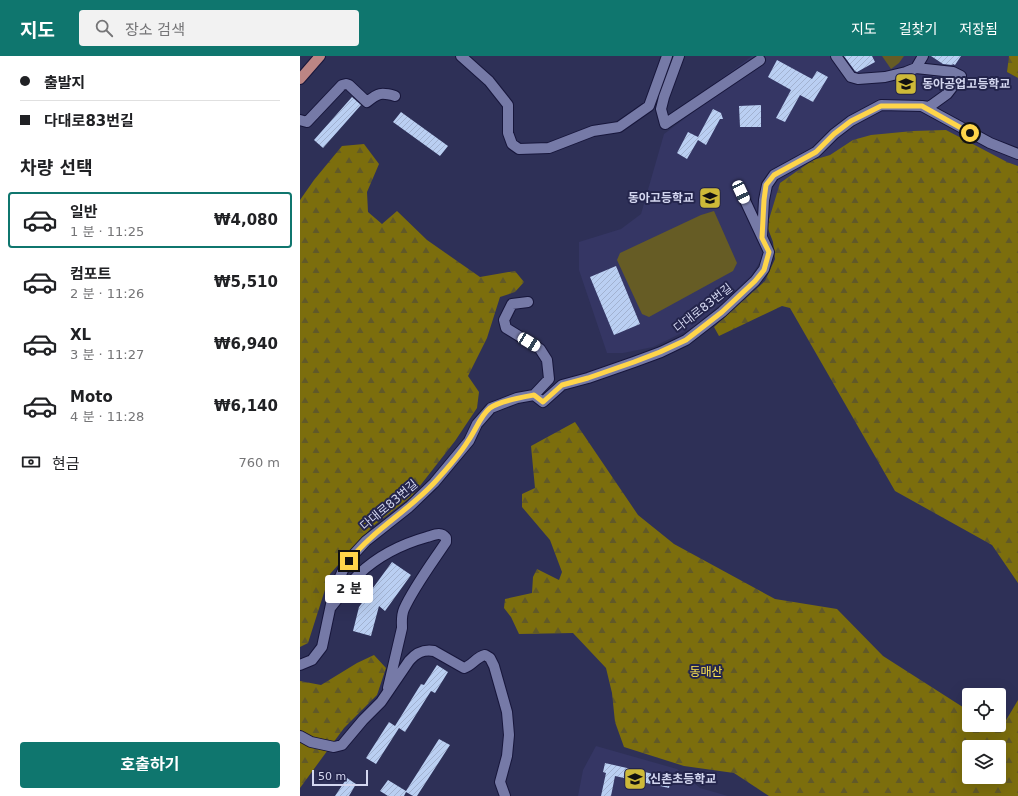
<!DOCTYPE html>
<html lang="ko">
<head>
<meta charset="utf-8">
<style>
  :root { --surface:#fff; --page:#f2f2f2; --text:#202124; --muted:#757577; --line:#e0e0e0; --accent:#0f766e }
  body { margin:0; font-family:"DejaVu Sans","Noto Sans KR",sans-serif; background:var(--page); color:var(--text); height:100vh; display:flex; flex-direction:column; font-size:15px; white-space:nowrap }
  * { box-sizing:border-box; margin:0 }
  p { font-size:13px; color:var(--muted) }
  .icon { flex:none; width:22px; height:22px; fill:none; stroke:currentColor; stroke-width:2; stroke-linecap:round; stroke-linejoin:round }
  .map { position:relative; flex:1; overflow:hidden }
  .side { display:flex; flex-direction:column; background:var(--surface); width:300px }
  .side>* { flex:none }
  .guide { display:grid; align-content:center; height:88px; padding:0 20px; background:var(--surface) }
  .controls { position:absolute; left:662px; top:632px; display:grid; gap:8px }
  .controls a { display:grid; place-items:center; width:44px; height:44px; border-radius:4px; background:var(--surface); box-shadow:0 4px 16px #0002; font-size:20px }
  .scale { position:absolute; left:12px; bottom:10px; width:56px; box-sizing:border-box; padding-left:4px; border:2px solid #d4d7f0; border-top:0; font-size:11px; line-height:14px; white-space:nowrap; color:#d4d7f0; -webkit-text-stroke:3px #24254c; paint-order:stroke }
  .end { position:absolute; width:18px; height:18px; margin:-9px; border:5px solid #ffd54a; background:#111; box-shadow:0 0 0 2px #111 }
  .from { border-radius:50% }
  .bubble { position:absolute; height:28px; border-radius:4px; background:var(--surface); box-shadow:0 4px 16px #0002; font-size:13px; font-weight:700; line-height:28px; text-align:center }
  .car { position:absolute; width:12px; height:24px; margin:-12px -6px; border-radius:5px; box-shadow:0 0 3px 1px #0007; background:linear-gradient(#fff 24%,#345 0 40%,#fff 0 76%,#345 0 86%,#fff 0) }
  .guide b { display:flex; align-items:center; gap:14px; height:38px; font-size:15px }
  .guide b+b { border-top:1px solid var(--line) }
  .guide i { width:10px; height:10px; background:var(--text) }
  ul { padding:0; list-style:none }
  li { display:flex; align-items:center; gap:12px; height:56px; margin:0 8px 6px; padding:0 12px; border:2px solid transparent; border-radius:4px }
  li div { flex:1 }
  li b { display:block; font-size:15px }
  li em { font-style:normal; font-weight:700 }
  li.current { border-color:var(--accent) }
  li>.icon { width:36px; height:36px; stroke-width:1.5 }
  h2 { padding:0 20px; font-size:18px; line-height:48px }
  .pay { display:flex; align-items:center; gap:10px; height:44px; padding:0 20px; font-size:15px }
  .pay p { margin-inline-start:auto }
  .primary-button { display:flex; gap:8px; margin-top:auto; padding:8px 20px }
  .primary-button a { flex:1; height:46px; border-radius:4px; background:var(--accent); color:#fff; font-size:16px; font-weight:700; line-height:46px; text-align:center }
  header { display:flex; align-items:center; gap:24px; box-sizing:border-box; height:56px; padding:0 20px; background:var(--accent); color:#fff }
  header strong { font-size:19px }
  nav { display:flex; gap:22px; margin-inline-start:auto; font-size:14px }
  .search { width:280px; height:36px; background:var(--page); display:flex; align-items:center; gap:10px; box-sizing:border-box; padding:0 14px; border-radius:4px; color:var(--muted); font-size:15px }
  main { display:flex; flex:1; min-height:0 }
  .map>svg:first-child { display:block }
</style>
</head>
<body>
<header>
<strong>지도</strong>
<div class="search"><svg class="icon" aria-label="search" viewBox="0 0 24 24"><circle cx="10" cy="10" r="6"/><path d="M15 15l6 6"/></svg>장소 검색</div>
<nav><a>지도</a><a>길찾기</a><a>저장됨</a></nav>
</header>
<main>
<section class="side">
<div class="guide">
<b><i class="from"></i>출발지</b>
<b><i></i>다대로83번길</b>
</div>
<h2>차량 선택</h2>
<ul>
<li class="current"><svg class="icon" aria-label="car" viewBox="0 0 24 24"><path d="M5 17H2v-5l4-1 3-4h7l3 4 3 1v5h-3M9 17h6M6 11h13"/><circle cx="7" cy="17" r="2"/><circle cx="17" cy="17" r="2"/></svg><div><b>일반</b><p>1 분 · 11:25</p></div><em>₩4,080</em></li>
<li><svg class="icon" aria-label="car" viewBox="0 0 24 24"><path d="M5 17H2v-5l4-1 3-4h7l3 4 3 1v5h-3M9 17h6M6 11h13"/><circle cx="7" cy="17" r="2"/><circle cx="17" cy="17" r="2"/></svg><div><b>컴포트</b><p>2 분 · 11:26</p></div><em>₩5,510</em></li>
<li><svg class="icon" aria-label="car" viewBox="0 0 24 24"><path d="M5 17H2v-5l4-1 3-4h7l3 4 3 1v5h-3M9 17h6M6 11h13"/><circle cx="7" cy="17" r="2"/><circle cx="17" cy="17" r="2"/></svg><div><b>XL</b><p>3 분 · 11:27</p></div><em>₩6,940</em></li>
<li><svg class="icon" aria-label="car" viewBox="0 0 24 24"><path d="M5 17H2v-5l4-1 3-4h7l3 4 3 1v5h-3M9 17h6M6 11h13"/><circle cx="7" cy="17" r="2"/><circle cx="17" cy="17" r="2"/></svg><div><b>Moto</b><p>4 분 · 11:28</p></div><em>₩6,140</em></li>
</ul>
<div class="pay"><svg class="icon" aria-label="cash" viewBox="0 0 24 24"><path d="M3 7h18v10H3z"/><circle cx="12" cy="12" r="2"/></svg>현금<p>760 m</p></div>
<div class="primary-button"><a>호출하기</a></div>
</section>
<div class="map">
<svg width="718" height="740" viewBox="0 0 718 740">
  <defs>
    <pattern id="forest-firs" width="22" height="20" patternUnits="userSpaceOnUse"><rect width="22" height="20" fill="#7c6e0d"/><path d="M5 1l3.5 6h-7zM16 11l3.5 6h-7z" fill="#615928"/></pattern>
    <pattern id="building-hatch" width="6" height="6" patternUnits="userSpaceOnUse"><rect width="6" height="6" fill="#bacff2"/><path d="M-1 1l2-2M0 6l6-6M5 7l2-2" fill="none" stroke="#a2b2d0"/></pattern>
  </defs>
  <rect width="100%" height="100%" fill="#2e3057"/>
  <!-- built -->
  <path fill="#353664" d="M452,0H709L707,16L718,22V110L707,106L553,85L530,99L513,104L467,170L470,190L451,220L396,270L353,291L323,297H307L279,214V186L321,173L341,158L364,78L400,51L407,33Z
    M296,690L377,713L400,732L428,740H278L283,714Z"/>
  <!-- forest -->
  <path fill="url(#forest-firs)" fill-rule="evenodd" d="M709,0H718V22L707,16Z
    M646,74L707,106L718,110V527L692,489L595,435L490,252L482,250L419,280L414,271L465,225L475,203L473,186L467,170L480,127L513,104L530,99L553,84L571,79L613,75Z
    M64,88L79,108L67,136L68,156L82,168L97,155L127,184L180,221L215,215L224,226L215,236L200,241L187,282L168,320L179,336L177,352L155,385L112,440L72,471L30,518L8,587L0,591V144L14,124L42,90Z
    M275,366L338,459L374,488L475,543L537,553L583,600L669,655V669H690L693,671L705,666L718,644V740H469L434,717L384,710L324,691L315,666L312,637L306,612L273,577L219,578L211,561L204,552L205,543L232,537L233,521L237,513L259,524L262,516L250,484L222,451V438L235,432L231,390ZM669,691H699V721H669Z
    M74,599L86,612L77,639L44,672L0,732V625L21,629L57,607Z"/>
  <!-- garden -->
  <path fill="#665c25" d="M582,0H604L599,7L591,13Z
    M414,155L437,207L433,215L349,261L342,258L317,204L320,197L401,159Z"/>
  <!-- building -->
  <path fill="url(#building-hatch)" d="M544,0H572L575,6L557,16L555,15Z
    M631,0H661L655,9L653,8L652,9L643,8Z
    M477,4L512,23L517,15L528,21L513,46L500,39L485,66L476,62L491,34L468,21Z
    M52,41L61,49L23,92L14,84Z
    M461,49V71H440L439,50Z
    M413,53L421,57L423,63H420L406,89L398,84L387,103L377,97L388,76L398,81Z
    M101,56L148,90L140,100L93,66Z
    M316,210L340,268L314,279L290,221Z
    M92,506L111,519L85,555L79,550L71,580L53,575L59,551Z
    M137,609L148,616L135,637L131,635L105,676L99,672L76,708L66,702L89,666L95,670L121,628L124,629Z
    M139,683L150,689L117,740H113L106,736L104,740H88L80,735L88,724L106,735Z
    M305,707L371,722L369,732L315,720L311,740H301L306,717L303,716Z
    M47,722L56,728L49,740H35Z"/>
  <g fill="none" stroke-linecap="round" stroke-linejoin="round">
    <!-- minor casing -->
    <g stroke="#17163b" stroke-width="12">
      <path id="minor" d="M161,0L189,25L208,49V77L212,88L219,93L249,92L293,75L319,71L349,50L367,0
        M379,0L364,41L361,53L365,68L460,4
        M536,0L551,21L558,23L585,21L606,16L616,12L653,16L661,20L647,38L629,51L622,50
        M616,12L623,0
        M0,64L7,66L42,29L46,28L49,29L67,46C78,37 81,36 95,40
        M462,180L464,144L467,129L474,119L516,96L534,78L551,65L581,49L622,50L690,87L718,98
        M234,339L243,346L262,329L288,322L334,306L361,296L386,284L422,256L455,225L464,213L469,196L441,136
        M31,551C40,540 49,528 59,518C78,500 102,488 127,481C134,479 141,475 146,482V486C132,507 114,531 104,553C101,560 102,566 102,572L88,632
        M0,609L12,604L22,591L34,534L44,512L54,498L66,485L109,451L134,427L169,385L177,368L191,352L217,342L234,339L249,323L247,304L240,293L206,272L204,264L212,248L228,246
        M0,680L11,686L34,691L42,689L63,664L81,646L109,605C116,597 123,593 134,595L164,612C173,609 176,601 185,599L190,602L194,610L207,656L209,679L207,700L200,726L205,740"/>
    </g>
    <!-- major casing -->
    <g stroke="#17163b" stroke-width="12">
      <path id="major" d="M0,23L20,0"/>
    </g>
    <!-- minor -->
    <use href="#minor" stroke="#767aa7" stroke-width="10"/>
    <!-- major -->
    <use href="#major" stroke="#bc8584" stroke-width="10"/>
  </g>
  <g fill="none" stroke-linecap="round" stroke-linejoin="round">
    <!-- route -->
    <path stroke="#ffd54a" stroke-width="5" d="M49,505C73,474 107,456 134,427C145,415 160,398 168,385C176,374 180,360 190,352C199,345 223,341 234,339L243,346L262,329L288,322L334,306L360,296L386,284L422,256L455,225L464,214L469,196L462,182L464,144L466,129L474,119L516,96L534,78L551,65L581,50H622L670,77"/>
  </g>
  <!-- icons -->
  <defs>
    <g id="school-square" transform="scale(1.15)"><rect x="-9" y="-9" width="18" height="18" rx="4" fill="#cdb938" stroke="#24254c"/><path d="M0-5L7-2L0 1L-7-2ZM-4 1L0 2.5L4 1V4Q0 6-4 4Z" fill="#111"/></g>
  </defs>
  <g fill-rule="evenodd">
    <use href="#school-square" x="606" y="28"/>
    <use href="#school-square" x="410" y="142"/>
    <use href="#school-square" x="335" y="723"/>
  </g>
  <g text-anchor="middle" stroke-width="4" stroke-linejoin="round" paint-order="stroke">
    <!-- poi labels -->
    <g font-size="12" font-weight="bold" fill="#d4d7f0" stroke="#24254c" text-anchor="start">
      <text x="622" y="32">동아공업고등학교</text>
      <text x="394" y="146" text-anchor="end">동아고등학교</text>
      <text x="350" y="727">신촌초등학교</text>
    </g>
    <!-- street labels -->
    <g font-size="12" fill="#d4d7f0" stroke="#24254c">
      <text transform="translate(403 252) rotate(-38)" y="4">다대로83번길</text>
      <text transform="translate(89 449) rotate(-40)" y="4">다대로83번길</text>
    </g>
    <!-- park labels -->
    <g font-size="12" fill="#fee651" stroke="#24254c">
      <text x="406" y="620">동매산</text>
    </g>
  </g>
</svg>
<div class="controls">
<a><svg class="icon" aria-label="locate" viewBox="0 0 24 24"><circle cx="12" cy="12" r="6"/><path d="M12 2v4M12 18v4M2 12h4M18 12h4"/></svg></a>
<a><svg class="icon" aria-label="layers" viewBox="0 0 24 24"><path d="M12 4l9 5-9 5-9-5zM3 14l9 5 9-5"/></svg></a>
</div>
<div class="scale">50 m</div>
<i class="end from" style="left:670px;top:77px"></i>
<i class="end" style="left:49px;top:505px"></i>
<div class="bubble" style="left:25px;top:519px;width:48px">2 분</div>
<i class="car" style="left:441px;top:136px;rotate:155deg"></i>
<i class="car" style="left:229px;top:286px;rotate:121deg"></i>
</div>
</main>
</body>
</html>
